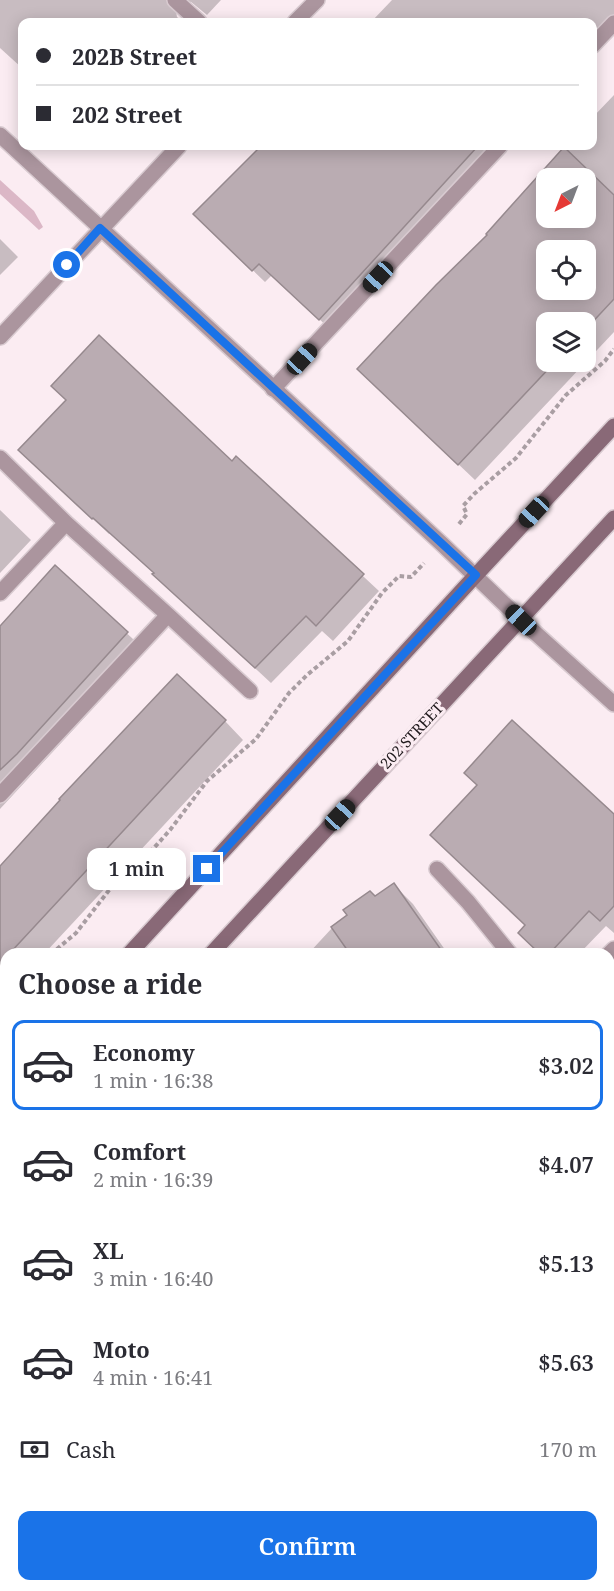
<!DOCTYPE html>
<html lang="en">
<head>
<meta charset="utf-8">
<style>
  :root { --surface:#fff; --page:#f2f2f3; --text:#2b2b33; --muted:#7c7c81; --line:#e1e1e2; --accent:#1a73e8 }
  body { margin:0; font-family:"Noto Serif",serif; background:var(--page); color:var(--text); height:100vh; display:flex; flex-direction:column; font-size:22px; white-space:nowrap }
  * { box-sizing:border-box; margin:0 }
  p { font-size:20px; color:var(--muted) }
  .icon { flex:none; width:33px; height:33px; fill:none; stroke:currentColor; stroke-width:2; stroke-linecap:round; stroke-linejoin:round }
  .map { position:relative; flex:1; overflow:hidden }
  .sheet { position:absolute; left:0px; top:948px; width:615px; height:644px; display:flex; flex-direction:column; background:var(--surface); border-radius:18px 18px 0 0; box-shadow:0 3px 15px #0003 }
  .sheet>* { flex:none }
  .hud { position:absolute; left:18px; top:18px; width:579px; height:132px; border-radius:12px; box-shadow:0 3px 15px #0003; display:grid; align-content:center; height:132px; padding:0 18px; background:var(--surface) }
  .needle { width:39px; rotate:222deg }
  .controls { position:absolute; left:536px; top:168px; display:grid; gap:12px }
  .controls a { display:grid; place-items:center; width:60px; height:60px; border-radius:12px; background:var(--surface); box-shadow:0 3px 15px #0003; font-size:30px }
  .end { position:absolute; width:27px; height:27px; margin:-14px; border:8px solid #1a73e8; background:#fff; box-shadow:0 0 0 3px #fff }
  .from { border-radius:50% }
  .bubble { position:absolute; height:42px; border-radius:12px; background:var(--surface); box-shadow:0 3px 15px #0003; font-size:20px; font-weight:600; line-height:42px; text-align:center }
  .car { position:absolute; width:18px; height:36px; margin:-18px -9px; border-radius:8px; box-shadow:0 0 4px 2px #0007; background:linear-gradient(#222 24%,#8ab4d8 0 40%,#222 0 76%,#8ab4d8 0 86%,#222 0) }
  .hud b { display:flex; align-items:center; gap:21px; height:57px; font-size:22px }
  .hud b+b { border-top:2px solid var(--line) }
  .hud i { width:15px; height:15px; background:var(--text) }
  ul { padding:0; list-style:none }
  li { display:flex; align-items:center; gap:18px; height:90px; margin:0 12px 9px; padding:0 6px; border:3px solid transparent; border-radius:12px }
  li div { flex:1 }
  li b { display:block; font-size:22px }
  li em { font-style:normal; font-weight:600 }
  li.current { border-color:var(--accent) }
  li>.icon { width:54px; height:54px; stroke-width:1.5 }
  h2 { padding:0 18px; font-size:27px; line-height:72px }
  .pay { display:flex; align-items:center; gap:15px; height:66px; padding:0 18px; font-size:22px }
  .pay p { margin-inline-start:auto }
  .primary-button { display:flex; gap:12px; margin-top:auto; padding:12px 18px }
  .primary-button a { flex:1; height:69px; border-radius:12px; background:var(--accent); color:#fff; font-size:24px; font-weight:600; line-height:69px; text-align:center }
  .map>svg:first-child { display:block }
</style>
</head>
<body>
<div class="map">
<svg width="614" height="1591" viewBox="0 0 614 1591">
  <rect width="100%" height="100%" fill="#fbecf2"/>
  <!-- green -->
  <path fill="#dbb7c6" d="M0,180L34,211L43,227L39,230L0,194Z"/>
  <!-- shadow -->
  <path fill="#0003" fill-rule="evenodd" d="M0,0H221L207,15L191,2L185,1L176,11L177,17L183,22H22V68L0,48Z
    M392,0H614V27L592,50V22H371Z
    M614,95V332L475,480L375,385L489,235L540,174L567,146H592V118ZM546,178H585V218H546ZM546,250H585V290H546ZM546,322H585V362H546Z
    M263,146H502L332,331L272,275L265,282L207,226L225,185Z
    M0,239L18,257L0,275Z
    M236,458L379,591L333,641L322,631L271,683L170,590L155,573L110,533L109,534L36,466L232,463Z
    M0,510L31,540L0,573Z
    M55,567L146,651L0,809V628Z
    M225,721L243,740L44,954H6V995L0,1001V868Z
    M614,816V933L606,926L579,954H541Z
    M394,885L413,904L448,954H308L332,928Z
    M614,1022V1076L609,1072V1027Z
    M609,1232L614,1241V1394L609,1388Z
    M6,1281V1418L0,1425V1288Z
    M609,1467L614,1475V1591H480L475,1586H609Z
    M6,1501V1558L0,1553V1507Z
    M36,1586H133L139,1591H43Z
    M288,1586H364L368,1591H292Z"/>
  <!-- building -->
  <path fill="#baacb2" stroke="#96898e" stroke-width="1.5" fill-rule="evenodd" d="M261,146H478L319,320L259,264L252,271L193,214Z
    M564,147L614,195V299L585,330V322H546V362H555L458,465L357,369L436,285L487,235L486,234ZM546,178H585V218H546ZM546,250H585V290H546Z
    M99,335L232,461L236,456L364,574L316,626L306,616L255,668L152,574L154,573L93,518L92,519L18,450L66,400L51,386Z
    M55,565L128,632L17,754L0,770V626Z
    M177,674L226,720L9,954H6V958L0,964V866L60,800L59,799Z
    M512,720L614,814V906L600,921L589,911L549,954H540L518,933L525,925L430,835L477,785L464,773Z
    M394,883L444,954H350L331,927L347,915L343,910L370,891L375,896Z"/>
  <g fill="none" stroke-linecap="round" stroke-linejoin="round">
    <!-- service casing -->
    <g stroke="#d8cad0" stroke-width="18">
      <path id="service" d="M175,0L199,22
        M592,46L614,23
        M273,389L500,146
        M0,458L66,523L168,615L250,691
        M0,593L66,523
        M0,795L168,615
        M437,869L468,902L510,954
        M609,954L614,949
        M609,1140L614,1152
        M609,1431L614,1437
        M0,1460L6,1453
        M417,1586L421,1591"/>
    </g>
    <!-- minor casing -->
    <g stroke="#d8cad0" stroke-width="18">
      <path id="minor" d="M295,22L317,0
        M0,135L442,544L521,620L614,704
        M0,337L179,146"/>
    </g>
    <!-- secondary casing -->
    <g stroke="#d8cad0" stroke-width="18">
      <path id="secondary" d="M129,954L476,575L614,426
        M211,954L614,518
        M0,1096L6,1089
        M0,1182L6,1176"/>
    </g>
    <!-- path -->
    <path stroke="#a99ea3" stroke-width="4" stroke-dasharray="4.5 3" stroke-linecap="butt" d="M459,524L467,514L463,506L474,494L516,458L566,395L605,361L614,349
      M51,954L76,933L113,885L130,867L153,849L170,830L207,781L256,739L289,693L307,675L348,641L382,593L399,576L411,577L424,563
      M0,1014L6,1008"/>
    <!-- service -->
    <use href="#service" stroke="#ab959e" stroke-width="15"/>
    <!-- minor -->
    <use href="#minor" stroke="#ab959e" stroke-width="15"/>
    <!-- secondary -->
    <use href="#secondary" stroke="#896977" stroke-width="15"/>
  </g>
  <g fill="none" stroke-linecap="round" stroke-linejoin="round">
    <!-- route -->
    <path stroke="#1a73e8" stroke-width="8" d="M67,265L100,228L476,575L207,869"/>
  </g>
  <g text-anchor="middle" stroke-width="6" stroke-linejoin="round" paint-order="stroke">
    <!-- street labels -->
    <g font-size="15" fill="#201a1d" stroke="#fbecf2">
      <text transform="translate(412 736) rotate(-47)" y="5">202 STREET</text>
    </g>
  </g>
</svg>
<div class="controls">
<a><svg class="needle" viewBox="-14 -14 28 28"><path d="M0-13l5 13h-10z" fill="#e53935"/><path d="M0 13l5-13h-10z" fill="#7c7c81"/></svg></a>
<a><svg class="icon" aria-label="locate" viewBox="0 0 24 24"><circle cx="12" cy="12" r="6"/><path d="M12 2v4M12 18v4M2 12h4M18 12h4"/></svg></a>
<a><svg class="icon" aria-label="layers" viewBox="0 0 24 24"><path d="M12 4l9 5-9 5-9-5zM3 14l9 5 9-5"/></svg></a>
</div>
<i class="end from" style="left:67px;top:265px"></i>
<i class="end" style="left:207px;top:869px"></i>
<div class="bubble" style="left:87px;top:848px;width:99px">1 min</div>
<i class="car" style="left:378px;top:277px;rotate:223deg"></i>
<i class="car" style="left:302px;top:359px;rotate:43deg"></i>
<i class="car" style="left:534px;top:512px;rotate:223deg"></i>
<i class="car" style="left:521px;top:620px;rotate:314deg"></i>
<i class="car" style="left:340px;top:815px;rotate:43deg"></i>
<div class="hud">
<b><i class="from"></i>202B Street</b>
<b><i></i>202 Street</b>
</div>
<section class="sheet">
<h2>Choose a ride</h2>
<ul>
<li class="current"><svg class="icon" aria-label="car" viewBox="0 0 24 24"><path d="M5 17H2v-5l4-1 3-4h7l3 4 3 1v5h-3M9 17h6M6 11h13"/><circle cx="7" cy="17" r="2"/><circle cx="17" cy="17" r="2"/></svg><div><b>Economy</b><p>1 min · 16:38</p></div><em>$3.02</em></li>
<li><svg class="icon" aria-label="car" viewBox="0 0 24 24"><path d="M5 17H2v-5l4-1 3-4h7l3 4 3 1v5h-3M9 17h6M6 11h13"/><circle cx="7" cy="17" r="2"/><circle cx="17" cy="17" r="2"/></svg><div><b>Comfort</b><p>2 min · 16:39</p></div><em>$4.07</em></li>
<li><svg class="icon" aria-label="car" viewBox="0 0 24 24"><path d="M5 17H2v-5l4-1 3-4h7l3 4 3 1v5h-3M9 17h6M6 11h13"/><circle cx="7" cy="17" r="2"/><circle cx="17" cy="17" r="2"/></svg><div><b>XL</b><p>3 min · 16:40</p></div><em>$5.13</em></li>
<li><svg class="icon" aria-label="car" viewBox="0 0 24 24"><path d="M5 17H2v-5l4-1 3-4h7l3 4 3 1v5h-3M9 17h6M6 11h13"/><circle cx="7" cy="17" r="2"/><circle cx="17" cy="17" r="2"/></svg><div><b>Moto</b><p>4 min · 16:41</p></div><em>$5.63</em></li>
</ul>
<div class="pay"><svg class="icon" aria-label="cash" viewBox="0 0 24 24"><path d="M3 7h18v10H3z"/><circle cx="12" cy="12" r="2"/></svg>Cash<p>170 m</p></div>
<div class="primary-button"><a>Confirm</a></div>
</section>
</div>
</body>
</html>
